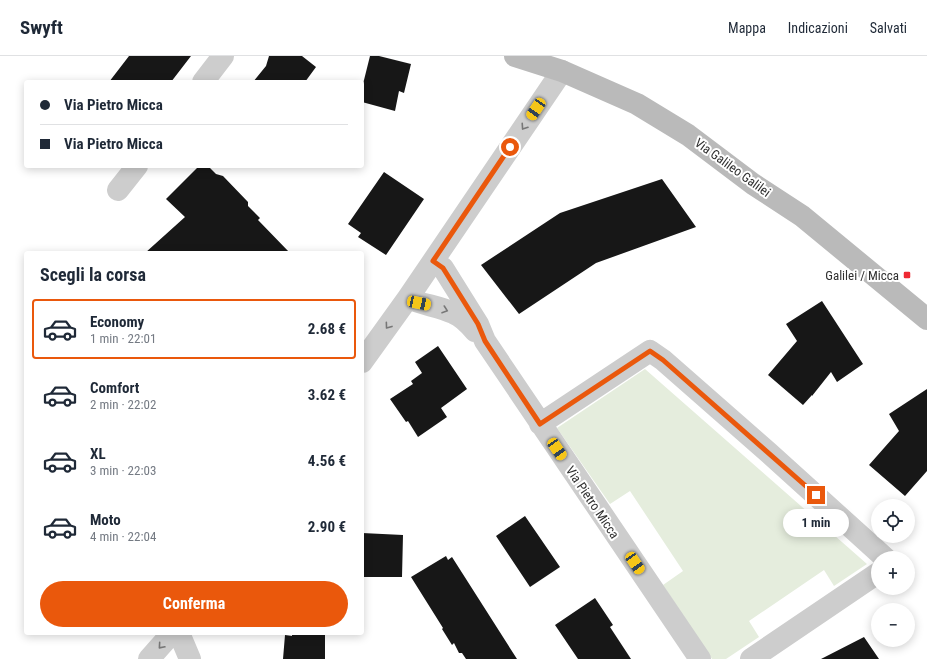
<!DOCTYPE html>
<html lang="it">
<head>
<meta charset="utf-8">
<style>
  :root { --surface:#fff; --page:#f2f2f3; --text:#1f2937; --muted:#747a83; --line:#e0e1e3; --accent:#ea580c }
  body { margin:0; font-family:"Roboto Condensed",sans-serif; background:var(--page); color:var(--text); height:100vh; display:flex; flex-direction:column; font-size:15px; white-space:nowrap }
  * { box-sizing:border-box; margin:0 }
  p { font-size:13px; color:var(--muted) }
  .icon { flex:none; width:22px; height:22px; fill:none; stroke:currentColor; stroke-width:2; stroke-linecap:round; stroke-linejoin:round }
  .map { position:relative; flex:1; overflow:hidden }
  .sheet { position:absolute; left:24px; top:195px; width:340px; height:384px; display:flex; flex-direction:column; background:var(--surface); border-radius:4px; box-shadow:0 2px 10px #0003 }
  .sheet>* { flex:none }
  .guide { position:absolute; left:24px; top:24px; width:340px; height:88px; border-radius:4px; box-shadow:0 2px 10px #0003; display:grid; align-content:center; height:88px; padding:0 16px; background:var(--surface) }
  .fabs { position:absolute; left:871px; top:443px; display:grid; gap:8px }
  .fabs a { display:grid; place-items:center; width:44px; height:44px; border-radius:50%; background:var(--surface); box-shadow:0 2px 10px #0003; font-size:20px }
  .end { position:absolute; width:18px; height:18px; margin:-9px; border:5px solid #ea580c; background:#fff; box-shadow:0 0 0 2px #fff }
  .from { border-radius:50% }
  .bubble { position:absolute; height:28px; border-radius:14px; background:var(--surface); box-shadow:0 2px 10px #0003; font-size:13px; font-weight:700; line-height:28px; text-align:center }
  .car { position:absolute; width:12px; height:24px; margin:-12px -6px; border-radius:5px; box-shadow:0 0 3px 1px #0007; background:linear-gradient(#f5c518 24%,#345 0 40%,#f5c518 0 76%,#345 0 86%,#f5c518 0) }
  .guide b { display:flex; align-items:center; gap:14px; height:38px; font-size:15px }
  .guide b+b { border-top:1px solid var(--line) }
  .guide i { width:10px; height:10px; background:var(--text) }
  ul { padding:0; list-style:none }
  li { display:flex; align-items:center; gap:12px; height:60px; margin:0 8px 6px; padding:0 8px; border:2px solid transparent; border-radius:4px }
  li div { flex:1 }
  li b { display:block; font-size:15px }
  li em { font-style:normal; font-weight:700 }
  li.selected { border-color:var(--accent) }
  li>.icon { width:36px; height:36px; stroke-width:1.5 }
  h2 { padding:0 16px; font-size:18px; line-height:48px }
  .primary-button { display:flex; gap:8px; margin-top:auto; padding:8px 16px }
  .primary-button a { flex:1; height:46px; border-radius:24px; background:var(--accent); color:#fff; font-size:16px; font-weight:700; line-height:46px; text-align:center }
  header { display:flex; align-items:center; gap:24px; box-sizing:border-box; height:56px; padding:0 20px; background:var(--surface); border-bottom:1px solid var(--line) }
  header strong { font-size:19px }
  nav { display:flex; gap:22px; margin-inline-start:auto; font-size:14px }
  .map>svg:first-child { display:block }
</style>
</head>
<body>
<header>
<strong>Swyft</strong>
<nav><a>Mappa</a><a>Indicazioni</a><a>Salvati</a></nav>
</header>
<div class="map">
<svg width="927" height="603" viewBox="0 0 927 603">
  <rect width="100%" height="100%" fill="#fff"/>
  <!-- green -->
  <path fill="#e5eddd" d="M645,313L867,508L834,530L824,514L749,565L759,581L726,603H712L663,529L683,515L630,435L610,448L557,372Z"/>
  <!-- building -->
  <path fill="#171717" d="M129,0H191L171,26H109Z
    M269,0H302L316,11L305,26H253L266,10Z
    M370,0H379L411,8L404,37L399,35L395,55L362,46V32Z
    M199,110H208L216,118L223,120L248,146V150L260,162L258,164L290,197H145L185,161L166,143Z
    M384,116L424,143L386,199L358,181L361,177L348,168Z
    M662,123L696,171L596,207L519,258L481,209L560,157Z
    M822,245L863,308L837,326L831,316L812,340V339L803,349L768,319L797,285L786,268Z
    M438,290L467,333L441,352L447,361L418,381L408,365L406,366L390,343L413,328L411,325L422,317L415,306Z
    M927,333V415L905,440L869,409L899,375L889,358Z
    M525,460L560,511L530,531L496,480Z
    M362,477L403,479L402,521H362Z
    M446,500L448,504L452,501L517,603H466L462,597H459L454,587L452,589L442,573L443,572L411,521Z
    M595,542L613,569L610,571L631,603H578L555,569Z
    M292,577H325V603H283L285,579L292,580Z
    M864,581L879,603H821Z"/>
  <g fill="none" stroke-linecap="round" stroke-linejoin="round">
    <!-- street -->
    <path stroke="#cdcdcd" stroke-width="22" d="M203,26L223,0
      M118,134L137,110
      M433,205L443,212L478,268L485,285L700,603
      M408,242C422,249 439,250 453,257C462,260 469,268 475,275
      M362,306L408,242L562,15
      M540,368L650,295L663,304L769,397L885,502
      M179,577L190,603
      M149,603L172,577
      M751,603L878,517"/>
    <!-- secondary -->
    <path stroke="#bababa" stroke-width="22" d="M515,0L562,15L637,48L688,79L753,128L802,160L927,263"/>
  </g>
  <!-- one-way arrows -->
  <defs><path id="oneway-chevron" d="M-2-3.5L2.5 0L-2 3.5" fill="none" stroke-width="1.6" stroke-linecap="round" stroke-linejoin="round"/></defs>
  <g stroke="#777">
    <use href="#oneway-chevron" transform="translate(524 71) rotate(124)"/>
    <use href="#oneway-chevron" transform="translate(445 254) rotate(19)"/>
    <use href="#oneway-chevron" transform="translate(388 270) rotate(126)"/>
    <use href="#oneway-chevron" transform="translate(161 590) rotate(131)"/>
  </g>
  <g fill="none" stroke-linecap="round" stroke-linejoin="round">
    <!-- route -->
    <path stroke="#ea580c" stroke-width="5" d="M510,91L433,205L443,212L478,268L485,285L540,368L650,295L663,304L816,439"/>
  </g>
  <!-- markers -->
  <rect fill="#ef2933" stroke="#fff" stroke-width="1.5" x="903" y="215" width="8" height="8" rx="2"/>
  <g text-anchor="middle" stroke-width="4" stroke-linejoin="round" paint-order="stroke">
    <!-- street labels -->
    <g font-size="13" fill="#303030" stroke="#fff">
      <text transform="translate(733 111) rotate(36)" y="5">Via Galileo Galilei</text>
      <text transform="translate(593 446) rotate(56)" y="5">Via Pietro Micca</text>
    </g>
    <!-- poi labels -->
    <g font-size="13" fill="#303030" stroke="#fff" text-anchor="end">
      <text x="899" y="224">Galilei / Micca</text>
    </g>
  </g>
</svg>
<div class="fabs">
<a><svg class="icon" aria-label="locate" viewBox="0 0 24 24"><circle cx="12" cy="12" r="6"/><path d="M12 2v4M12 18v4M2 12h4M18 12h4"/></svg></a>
<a>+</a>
<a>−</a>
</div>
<i class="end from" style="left:510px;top:91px"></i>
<i class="end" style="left:816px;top:439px"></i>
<div class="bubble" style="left:783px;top:453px;width:66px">1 min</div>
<i class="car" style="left:536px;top:53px;rotate:214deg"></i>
<i class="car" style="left:419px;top:247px;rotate:102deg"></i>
<i class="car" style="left:557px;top:393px;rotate:146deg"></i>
<i class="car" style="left:635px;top:507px;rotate:146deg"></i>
<div class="guide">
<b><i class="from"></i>Via Pietro Micca</b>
<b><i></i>Via Pietro Micca</b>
</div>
<section class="sheet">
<h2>Scegli la corsa</h2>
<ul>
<li class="selected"><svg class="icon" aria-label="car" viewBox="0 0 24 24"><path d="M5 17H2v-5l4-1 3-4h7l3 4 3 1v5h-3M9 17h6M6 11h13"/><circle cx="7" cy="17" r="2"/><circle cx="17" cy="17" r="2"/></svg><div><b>Economy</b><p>1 min · 22:01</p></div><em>2.68 €</em></li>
<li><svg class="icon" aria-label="car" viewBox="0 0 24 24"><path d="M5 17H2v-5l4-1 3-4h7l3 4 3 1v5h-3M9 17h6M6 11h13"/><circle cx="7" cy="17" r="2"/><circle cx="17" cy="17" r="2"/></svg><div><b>Comfort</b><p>2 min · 22:02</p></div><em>3.62 €</em></li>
<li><svg class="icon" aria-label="car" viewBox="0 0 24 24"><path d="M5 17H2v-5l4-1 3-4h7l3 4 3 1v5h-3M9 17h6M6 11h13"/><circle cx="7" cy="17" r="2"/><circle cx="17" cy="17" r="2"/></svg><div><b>XL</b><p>3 min · 22:03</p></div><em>4.56 €</em></li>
<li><svg class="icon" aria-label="car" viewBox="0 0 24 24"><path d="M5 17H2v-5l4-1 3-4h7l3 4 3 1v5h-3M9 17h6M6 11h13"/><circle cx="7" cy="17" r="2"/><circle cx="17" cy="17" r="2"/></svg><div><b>Moto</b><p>4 min · 22:04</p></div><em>2.90 €</em></li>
</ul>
<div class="primary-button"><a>Conferma</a></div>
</section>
</div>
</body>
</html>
